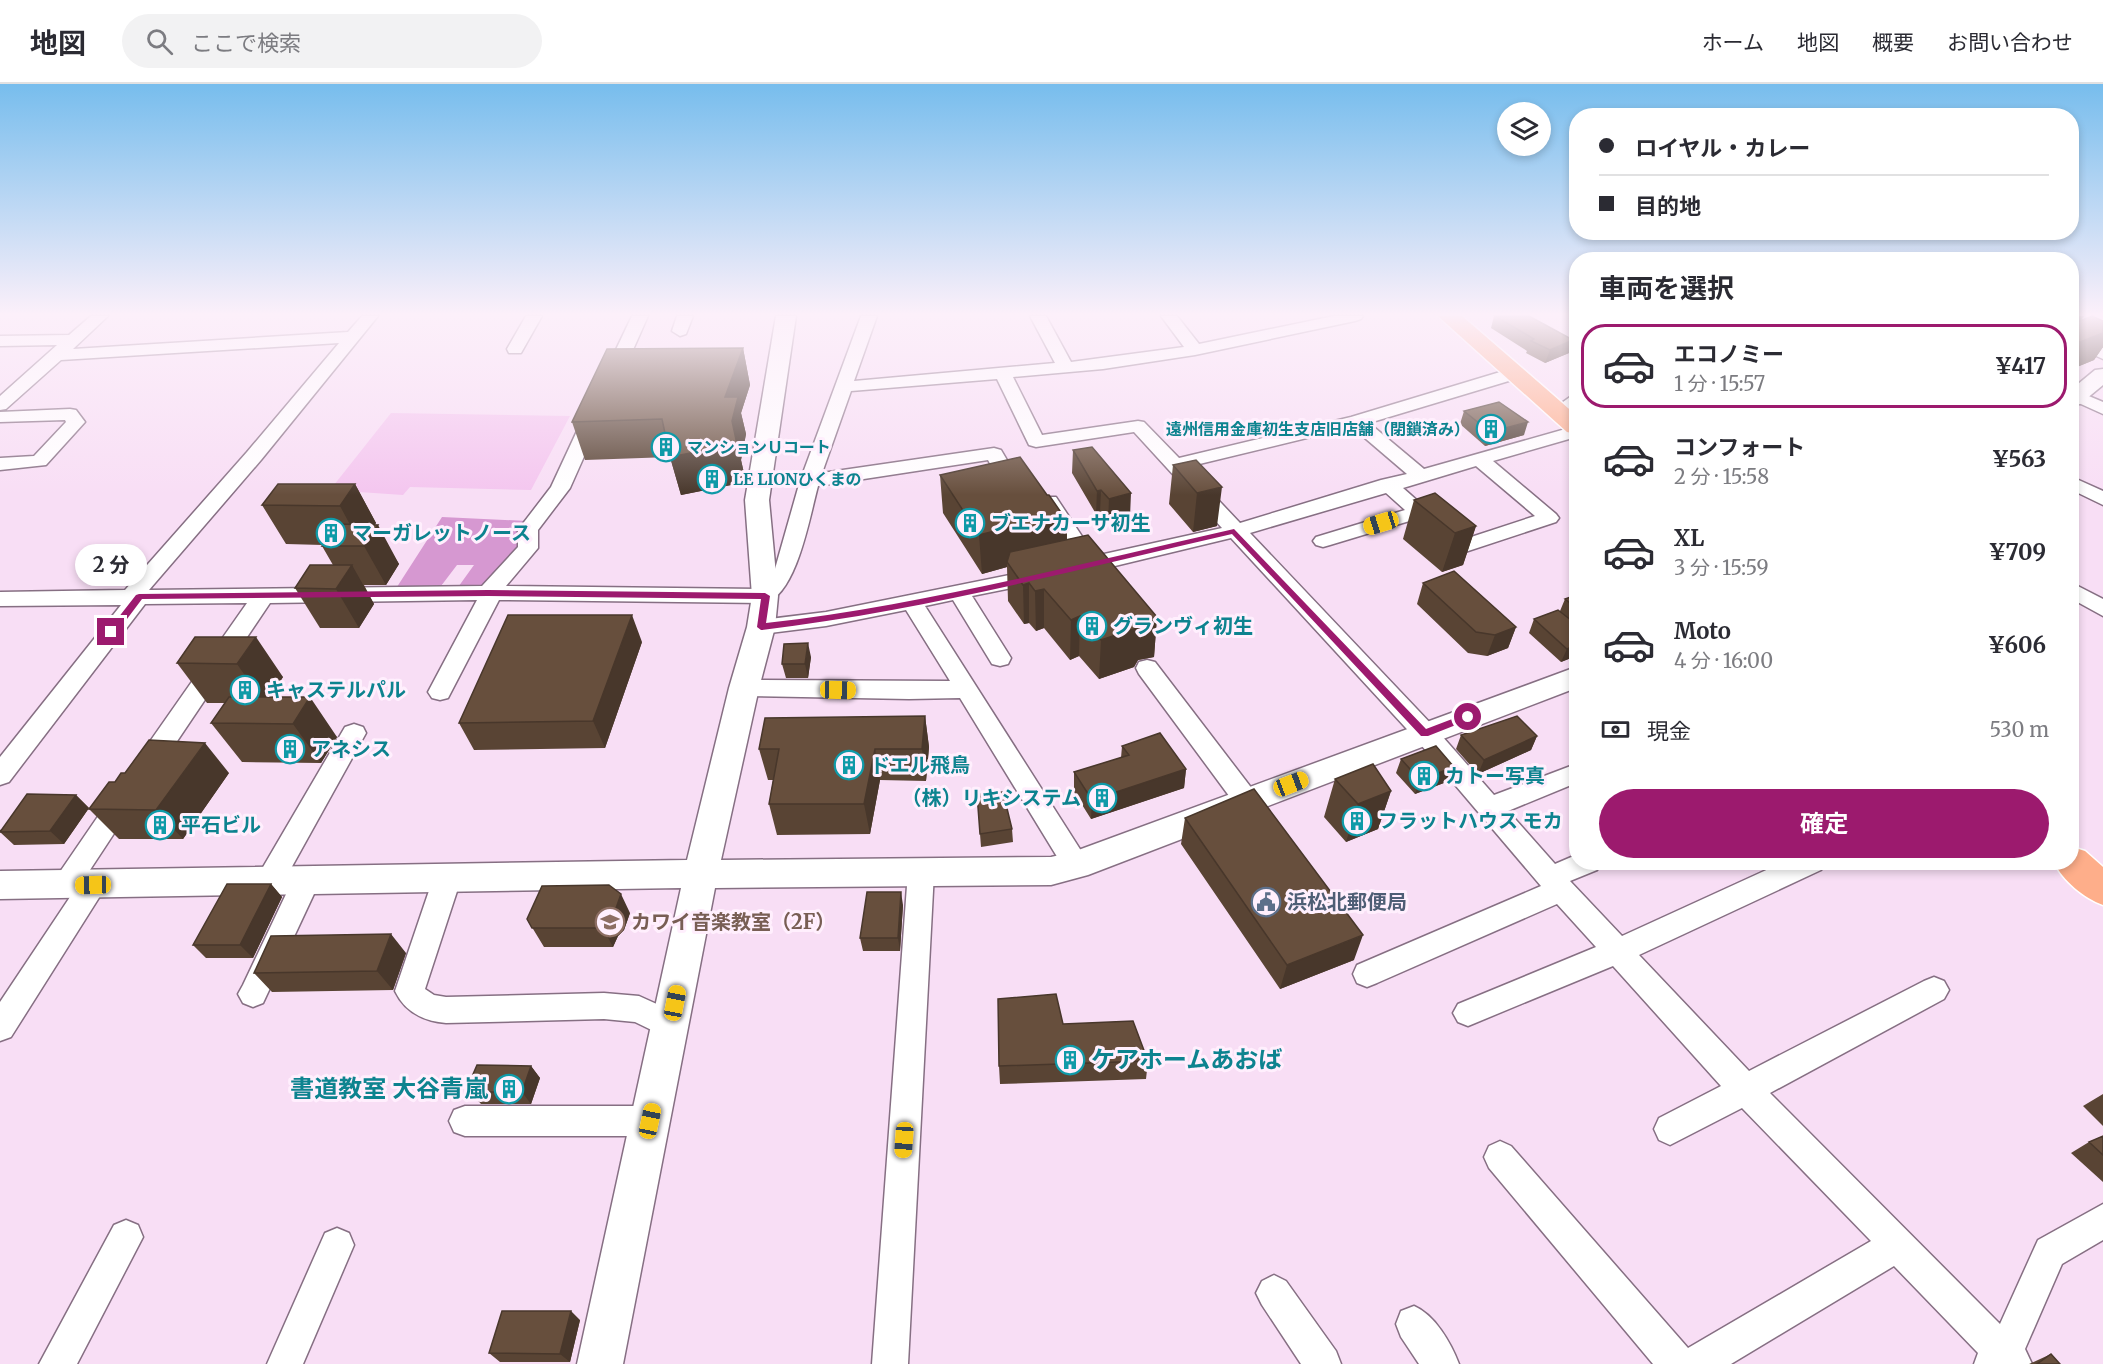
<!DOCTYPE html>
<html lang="ja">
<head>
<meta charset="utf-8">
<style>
  :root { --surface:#fff; --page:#f2f2f3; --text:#2b2b33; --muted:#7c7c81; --line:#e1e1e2; --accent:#9c1a6e }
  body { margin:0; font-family:Merriweather,"Noto Sans JP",serif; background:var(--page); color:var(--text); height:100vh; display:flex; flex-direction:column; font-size:22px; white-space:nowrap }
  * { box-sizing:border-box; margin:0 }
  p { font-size:20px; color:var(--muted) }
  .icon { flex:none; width:33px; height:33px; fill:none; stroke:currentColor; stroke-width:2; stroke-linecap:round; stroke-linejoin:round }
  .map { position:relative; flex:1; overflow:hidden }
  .details { position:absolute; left:1569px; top:168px; width:510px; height:618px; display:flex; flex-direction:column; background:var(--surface); border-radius:24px; box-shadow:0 3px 9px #0003 }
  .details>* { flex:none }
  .guide { position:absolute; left:1569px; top:24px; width:510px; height:132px; border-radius:24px; box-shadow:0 3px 9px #0003; display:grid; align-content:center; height:132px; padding:0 30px; background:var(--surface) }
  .fabs { position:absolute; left:1497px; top:18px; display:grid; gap:12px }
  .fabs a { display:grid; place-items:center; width:54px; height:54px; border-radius:50%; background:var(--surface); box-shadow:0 3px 9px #0003; font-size:30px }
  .end { position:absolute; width:27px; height:27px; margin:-14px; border:8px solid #9c1a6e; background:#fff; box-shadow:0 0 0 3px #fff }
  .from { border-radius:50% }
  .bubble { position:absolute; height:42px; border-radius:21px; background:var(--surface); box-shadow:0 3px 9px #0003; font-size:20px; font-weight:700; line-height:42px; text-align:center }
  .car { position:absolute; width:18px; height:36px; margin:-18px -9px; border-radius:8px; box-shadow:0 0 4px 2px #0007; background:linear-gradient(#f5c518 24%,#345 0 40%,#f5c518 0 76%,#345 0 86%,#f5c518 0) }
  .guide b { display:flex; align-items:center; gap:21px; height:57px; font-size:22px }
  .guide b+b { border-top:2px solid var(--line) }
  .guide i { width:15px; height:15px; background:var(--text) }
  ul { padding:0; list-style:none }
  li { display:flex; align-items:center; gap:18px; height:84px; margin:0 12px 9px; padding:0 18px; border:3px solid transparent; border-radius:24px }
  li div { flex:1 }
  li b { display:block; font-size:22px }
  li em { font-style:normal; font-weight:700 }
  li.current { border-color:var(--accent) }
  li>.icon { width:54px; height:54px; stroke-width:1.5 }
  h2 { padding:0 30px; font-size:27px; line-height:72px }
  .pay { display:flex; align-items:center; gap:15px; height:66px; padding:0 30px; font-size:22px }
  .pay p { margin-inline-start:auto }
  .button { display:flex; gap:12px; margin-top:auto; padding:12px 30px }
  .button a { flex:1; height:69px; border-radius:36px; background:var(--accent); color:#fff; font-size:24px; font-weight:700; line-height:69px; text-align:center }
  header { display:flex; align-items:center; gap:36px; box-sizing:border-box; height:84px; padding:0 30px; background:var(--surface); border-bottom:2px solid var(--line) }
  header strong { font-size:28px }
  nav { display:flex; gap:33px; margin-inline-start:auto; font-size:21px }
  .search { width:420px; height:54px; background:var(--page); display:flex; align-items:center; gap:15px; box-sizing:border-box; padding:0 21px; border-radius:33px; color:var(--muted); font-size:22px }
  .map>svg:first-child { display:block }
</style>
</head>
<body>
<header>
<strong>地図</strong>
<div class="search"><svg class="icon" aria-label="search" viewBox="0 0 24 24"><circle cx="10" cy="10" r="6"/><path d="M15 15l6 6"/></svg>ここで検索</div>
<nav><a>ホーム</a><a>地図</a><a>概要</a><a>お問い合わせ</a></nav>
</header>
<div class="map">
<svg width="2103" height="1280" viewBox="0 0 2103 1280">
  <rect width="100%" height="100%" fill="#f8def5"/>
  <!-- green -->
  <path fill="#f4c6ef" d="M391,329L570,332L531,406L410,403L403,411L330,406Z"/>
  <!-- forest -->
  <path fill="#d698d1" d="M442,433L528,437L521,464L484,505L456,506L474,481H457L438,506H395Z"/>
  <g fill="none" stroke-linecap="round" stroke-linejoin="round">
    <!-- minor casing -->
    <g stroke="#866f83" stroke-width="3">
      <path id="minor" d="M91,232H108L73,265L348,248L362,232H378L261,376L149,506L482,502L518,463V446L551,403L584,332L587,328H599L602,332L570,404L538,446V464L506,502L759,505L775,485L800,397L861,232H877L854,297L1055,279L1030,232H1046L1071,278L1184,263L1161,232H1177L1199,260L1334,232H1363L1361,235L1355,237L1195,271L1103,285L1013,293L1042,351L1138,337L1144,338L1179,374L1351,333L1510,285H1522L1525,289L1522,293L1369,339L1424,385L1576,342V353L1493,377L1556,430L1559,434L1556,438L1459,470L1452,469L1416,435L1330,461L1323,463L1316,461L1313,457L1316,453L1405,426L1386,409L1250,449L1434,643L1494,711L1576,680V699L1508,727L1555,780L1576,771V778H1601L1597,786L1570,797L1622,852L1784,778H1825L1821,786L1639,871L1749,987L1924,897L1934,893L1944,897L1949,906L1944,915L1770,1009L2000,1240L2038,1156L2103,1120V1156L2062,1180L2025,1265L2032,1280H1974L1978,1269L1894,1182L1731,1280H1653L1489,1084L1484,1073L1489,1062L1500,1057L1511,1062L1688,1264L1871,1157L1742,1024L1670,1061L1659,1056L1654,1045L1659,1034L1721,1002L1613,882L1468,942L1458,938L1453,929L1458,920L1596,863L1557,820L1377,899L1367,903L1357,899L1353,890L1357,881L1541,802L1416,655L1231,454L1090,488L1078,490L1071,488L1068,483L1071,478L1077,477L1039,417L1042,413H1056L1095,472L1222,444L1134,348L1036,363L1029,361L997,295L851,307L822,389L994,364L1001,366L1014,388H1027L1030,392L1027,396L1008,401L1001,399L988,376L818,402C810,431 797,510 765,519L499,516L448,614L440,616L432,614L428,608L477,516L270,519L155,690L146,692L137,690L134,683L137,676L247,519L145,520L9,698L0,701V673L121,521L0,522V508L125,506L247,368L339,259L61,276L6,325L0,326V312L57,261L0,262V252L69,251ZM1352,343L1407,390L1381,396L1240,439L1187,383ZM1476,382L1535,432L1462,456L1403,404Z
        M526,232H542L521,269H509L507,265Z
        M632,232H648L620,295L617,299H605L602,295Z
        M677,232H693L686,250L680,252L672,247Z
        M2072,250L2103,264V275L2072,261Z
        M2072,305L2103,318V330L2072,316Z
        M1576,312V324L1564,332H1552L1549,328L1570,313Z
        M70,325L76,326L85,338L46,381L0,386V374L34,372L66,338L65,336L0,338V328Z
        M2072,393L2103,407V421L2072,406Z
        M1039,485L1046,487L1050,492L1046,497L972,512L1011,574L1008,580L1000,582L992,580L953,516L925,522L1085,773L1089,781L1085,789L1076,792L1067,789L960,614L909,615L744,612L736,610L732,604L736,598L744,596L950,597L906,526L826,542L761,550L753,548L750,543L753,538L761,536L826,528Z
        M2072,499L2103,515V532L2072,515Z
        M1147,576L1155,578L1256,710L1260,717L1256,724L1247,727L1238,724L1139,590L1136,584L1139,578Z
        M354,640L363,643L366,649L279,806L269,809L259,806L255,798L259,790L345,643Z
        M123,706L132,709L136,716L86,792L93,790L103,793L107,801L11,953L0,957V918L72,810L65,812L55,809L51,801L114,709Z
        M921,777L931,780L934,788L908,1280H872L908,788L911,780Z
        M447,784L457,787L461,795L425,905L434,911L446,913L604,909L639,912L681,931L685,941L681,951L670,955L635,938L604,935L446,939C423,937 405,928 395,907L433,795L437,787Z
        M306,786L316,789L320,797L263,919L253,923L243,919L238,910L243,901L296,789Z
        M465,1022H650L661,1026L666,1037L661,1048L650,1052H465L454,1048L449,1037L454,1026Z
        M126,1136L138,1141L143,1153L77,1280H39L114,1141Z
        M337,1144L349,1149L354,1161L303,1280H267L325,1149Z
        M1274,1191L1286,1197L1336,1267L1341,1280H1301L1262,1221L1256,1209L1262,1197Z
        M1414,1222C1435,1231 1451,1259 1459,1280H1419L1401,1253L1396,1240L1401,1227Z"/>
    </g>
    <!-- tertiary casing -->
    <g stroke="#866f83" stroke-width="3">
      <path id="tertiary" d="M776,232H796L769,416L778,512L775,543L759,604L721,776L1051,773L1073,768L1576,583V604L1088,791L1051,801L715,804L623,1280H577L681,804L0,815V787L687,776L729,604L747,543L752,512L745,416Z
        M2103,285V301L2080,320L2072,321V305L2095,286Z"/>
    </g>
    <!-- trunk casing -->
    <g stroke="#fff" stroke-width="3">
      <path id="trunk" d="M1438,232H1462L1576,331V350L1567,348Z
        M2072,763L2085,767L2103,783V821C2084,814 2063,797 2054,778H2072Z"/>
    </g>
    <!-- minor -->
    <use href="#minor" fill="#fff" fill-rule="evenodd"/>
    <!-- tertiary -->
    <use href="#tertiary" fill="#fff" fill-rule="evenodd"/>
    <!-- trunk -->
    <use href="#trunk" fill="#feae8a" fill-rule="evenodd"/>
  </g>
  <!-- wall -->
  <path fill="#594434" d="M1494,232L1573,256L1569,269L1545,279L1526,269L1527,267L1491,244Z
    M2072,232H2084L2080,237H2103V263L2094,276L2072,285Z
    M743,264L750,301L741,329L746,350L741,376L746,398L681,411L670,373L585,376L572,338Z
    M1464,327L1524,351L1485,362L1460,340Z
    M1073,366L1130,433L1108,439L1100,429L1096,430L1072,389Z
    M1196,376L1217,442L1193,448L1169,420L1173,381Z
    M940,391L1047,411L1067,437V456L1157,533L1154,573L1138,576L1134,583L1099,595L1079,572L1070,576L1044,544L1036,547L1029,539L1024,540L1008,517L1007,483L982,490L943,429Z
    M355,400L376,439L374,441L399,480L386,501H364L374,520L359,544H320L295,504L333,481L322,462L323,461L286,460L262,421Z
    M1576,401V420L1571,415Z
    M1414,416L1476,442L1463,481L1442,488L1403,455Z
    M1423,499L1516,543L1508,564L1487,572L1468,569L1417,520Z
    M1576,511V572L1561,578L1529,549L1534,535L1560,527L1565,515Z
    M195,553L283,593L270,613L337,653L321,679L242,678L211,639L225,619H207L177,579Z
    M642,558L605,664L474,666L459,639Z
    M811,573L808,594H786L782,580Z
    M925,632L929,663L926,697L880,696L870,750L777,751L769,720L773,696H768L759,665Z
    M1461,651L1537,652L1531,666L1478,690L1456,665Z
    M1122,662L1186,685L1184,704L1091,735L1074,708V688L1121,674Z
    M1401,675L1454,683L1449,697L1415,710L1396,689Z
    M229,689L183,755H119L89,725Z
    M1335,695L1391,707L1378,745L1346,758L1324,733Z
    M977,710L1012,745L1013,758L981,763Z
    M76,711L89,724L64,760L14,761L0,748V746Z
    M1185,734L1354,876L1280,905L1181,760Z
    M271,800L282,813L253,874H206L193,861Z
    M903,821L900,867H863L860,854Z
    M630,829L624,846L618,852L613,863H544L527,835Z
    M406,869L393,906L272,908L254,889Z
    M1063,940L1148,977L1146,995L1000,1000L999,982Z
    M531,982L540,994L531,1020H481L467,1004Z
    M2103,1010V1042L2083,1022Z
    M2103,1052V1098L2071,1069L2089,1058Z
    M580,1236L570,1278H500L489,1269Z
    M2051,1270L2060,1280H2029Z"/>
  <!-- shaded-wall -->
  <path fill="#48372b" d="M2072,232H2084L2080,238L2072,245Z
    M2103,249V263L2094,276L2072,285V270L2080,258Z
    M1573,256L1569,269L1545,279L1550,266Z
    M743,264L750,301L741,329L746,350L741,376L746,398L681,411L670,373L725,313Z
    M1528,338L1524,351L1485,362L1490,348Z
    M355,400L376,439L361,461L340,422Z
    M1222,403L1217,442L1193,448L1197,409Z
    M1101,406L1100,429L1096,430L1097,407Z
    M1131,409L1130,433L1108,439L1109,415Z
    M1067,437L1066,476L1007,478V483L982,490L979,451L1018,441Z
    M378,441L399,480L386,501L364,462Z
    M1476,442L1463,481L1442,488L1455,449Z
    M352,481L374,520L359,544L336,505Z
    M1029,499V539L1024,540L1023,501Z
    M1044,505V544L1036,547L1035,507Z
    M632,531L642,558L605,664L593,637Z
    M1080,532L1079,572L1070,576L1071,536Z
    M1157,533L1154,573L1138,576L1134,583L1099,595L1101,556L1141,536Z
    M1516,543L1508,564L1487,572L1495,551Z
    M256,553L283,593L265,620L237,580Z
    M808,559L811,573L808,594L805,580Z
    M1576,561V572L1561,578L1567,565Z
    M310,613L337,653L321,679L293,640Z
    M925,632L929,663L926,697L922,665Z
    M1537,652L1531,666L1478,690L1484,676Z
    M205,659L229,689L183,755L156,726Z
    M875,665L880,696L870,750L864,720Z
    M1454,683L1449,697L1415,710L1420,696Z
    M1186,685L1184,704L1091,735L1092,716Z
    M1391,707L1378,745L1346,758L1358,720Z
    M76,711L89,724L64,760L50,747Z
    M271,800L282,813L253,874L240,861Z
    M901,808L903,821L900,867L898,854Z
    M621,810L630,829L624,846L618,852L613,863L603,844L608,832Z
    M391,850L406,869L393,906L377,887Z
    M1363,851L1354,876L1280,905L1287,881Z
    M531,982L540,994L531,1020L522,1008Z
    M571,1227L580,1236L570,1278L560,1270Z"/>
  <!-- building -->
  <path fill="#674f3d" stroke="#48372b" stroke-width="1.5" d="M1495,232H1529L1573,256L1550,266L1531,257L1534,255Z
    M2092,232L2103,237V249L2080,258L2072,254V240Z
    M743,264L725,313H738L732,337L737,360L670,373L662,335L572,338L607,265Z
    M1499,318L1528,338L1490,348L1464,327Z
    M1092,363L1131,409L1109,415L1101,406L1097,407L1073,366Z
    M1020,373L1047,411H1049L1067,437L1016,448L1018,441L979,451L940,391Z
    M1196,376L1222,403L1197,409L1173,381Z
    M278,400H355L340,422L262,421Z
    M1435,409L1476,442L1455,449L1414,416Z
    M337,440L378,441L364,462H322Z
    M1088,451L1157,533L1141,536L1137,544L1101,556L1080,532L1071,536L1044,505L1035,507L1029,499L1023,501L1007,478L1010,468Z
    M310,481H352L336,505L295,504Z
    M1454,487L1516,543L1495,551L1476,548L1423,499Z
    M1576,511V524L1565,515Z
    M1558,526L1576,540V561L1567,565L1534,535Z
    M508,531H632L593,637L459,639Z
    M195,553H256L237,580L177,579Z
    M808,559L805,580H782L784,560Z
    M229,613H310L293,640L211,639Z
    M925,632L922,665H875L864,720H769L779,665H759L765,634Z
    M1517,632L1537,652L1484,676L1461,651Z
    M1160,649L1186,685L1092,716L1074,688L1129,671L1122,662Z
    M149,656L205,659L156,726L89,725L109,698H115L121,689H125Z
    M1436,662L1454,683L1420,696L1401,675Z
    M1373,680L1391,707L1358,720L1335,695Z
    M1254,705L1363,851L1287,881L1185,734Z
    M1003,708L1012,745L980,750L977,710Z
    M27,710L76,711L50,747L0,748Z
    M227,800H271L240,861H193Z
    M609,801L621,810L615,827L608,832L603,844H532L527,835L542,802Z
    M867,808H901L898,854H860Z
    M391,850L377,887L254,889L271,852Z
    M1056,910L1063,940L1133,937L1148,977L999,982L998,915Z
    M477,981L531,982L522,1008H471L473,1004H467Z
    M2103,1052V1071L2089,1058Z
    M502,1227H571L560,1270L489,1269Z
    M2051,1270L2060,1280H2037Z"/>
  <!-- sky -->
  <linearGradient id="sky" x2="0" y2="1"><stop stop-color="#77bded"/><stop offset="0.56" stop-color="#fcf0fa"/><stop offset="1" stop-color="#fcf0fa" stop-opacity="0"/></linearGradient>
  <rect width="2103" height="411" fill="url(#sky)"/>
  <!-- route -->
  <path fill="#9c1a6e" d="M1234,445L1426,645L1468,629L1471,631V635L1428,652H1421L1232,450C1076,486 920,527 761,546L757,543L761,515L488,512L142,515L115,551L107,548L136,511L139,510L488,506L765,509L770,512L766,539C924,521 1079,480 1234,445Z"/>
  <!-- icons -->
  <defs>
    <g id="building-ring" transform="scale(1.5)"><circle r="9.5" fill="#ffeffd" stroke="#0f9aa8" stroke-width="1.5"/><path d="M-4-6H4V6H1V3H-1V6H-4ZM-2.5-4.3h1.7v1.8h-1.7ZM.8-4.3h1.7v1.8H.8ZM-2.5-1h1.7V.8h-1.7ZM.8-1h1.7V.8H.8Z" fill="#0f9aa8"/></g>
    <g id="civic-ring" transform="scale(1.5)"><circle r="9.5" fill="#ffeffd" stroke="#5c6f8a" stroke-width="1.5"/><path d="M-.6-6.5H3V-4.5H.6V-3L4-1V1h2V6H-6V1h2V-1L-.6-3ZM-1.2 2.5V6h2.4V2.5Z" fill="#5c6f8a"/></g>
    <g id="school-ring" transform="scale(1.5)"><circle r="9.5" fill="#ffeffd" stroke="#8d6e63" stroke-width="1.5"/><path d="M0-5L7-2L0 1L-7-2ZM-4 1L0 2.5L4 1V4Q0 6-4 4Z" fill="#8d6e63"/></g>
  </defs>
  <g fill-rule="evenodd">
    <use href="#building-ring" x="1491" y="345"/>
    <use href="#building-ring" x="666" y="363"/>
    <use href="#building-ring" x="712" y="395"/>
    <use href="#building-ring" x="970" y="439"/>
    <use href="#building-ring" x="331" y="449"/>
    <use href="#building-ring" x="1092" y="542"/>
    <use href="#building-ring" x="245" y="606"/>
    <use href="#building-ring" x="290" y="665"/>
    <use href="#building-ring" x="849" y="681"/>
    <use href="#building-ring" x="1424" y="692"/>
    <use href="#building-ring" x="1102" y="714"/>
    <use href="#building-ring" x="1357" y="737"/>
    <use href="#building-ring" x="160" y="741"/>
    <use href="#civic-ring" x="1266" y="818"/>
    <use href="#school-ring" x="610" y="838"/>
    <use href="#building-ring" x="1070" y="976"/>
    <use href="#building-ring" x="509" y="1005"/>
  </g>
  <g text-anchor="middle" stroke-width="6" stroke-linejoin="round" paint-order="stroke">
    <!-- far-culture labels -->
    <g font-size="16" font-weight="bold" fill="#0d838f" stroke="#ffeffd" text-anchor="start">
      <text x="1470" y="351" text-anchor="end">遠州信用金庫初生支店旧店舗（閉鎖済み）</text>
      <text x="687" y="369">マンションＵコート</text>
      <text x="733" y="401">LE LIONひくまの</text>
    </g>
    <!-- culture labels -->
    <g font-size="20" font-weight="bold" fill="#0d838f" stroke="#ffeffd" text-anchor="start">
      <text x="991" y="446">ブエナカーサ初生</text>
      <text x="352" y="456">マーガレットノース</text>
      <text x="1113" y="549">グランヴィ初生</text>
      <text x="266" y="613">キャステルパル</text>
      <text x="311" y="672">アネシス</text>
      <text x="870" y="688">ドエル飛鳥</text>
      <text x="1445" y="699">カトー写真</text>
      <text x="1081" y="721" text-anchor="end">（株）リキシステム</text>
      <text x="1378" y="744">フラットハウス モカ</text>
      <text x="181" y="748">平石ビル</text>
    </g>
    <!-- service labels -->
    <g font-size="20" font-weight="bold" fill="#4e5e75" stroke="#ffeffd" text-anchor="start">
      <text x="1287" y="825">浜松北郵便局</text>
    </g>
    <!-- education labels -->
    <g font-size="20" font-weight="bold" fill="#785e54" stroke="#ffeffd" text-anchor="start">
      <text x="631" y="845">カワイ音楽教室（2F）</text>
    </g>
    <!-- near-culture labels -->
    <g font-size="24" font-weight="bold" fill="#0d838f" stroke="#ffeffd" text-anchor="start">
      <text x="1091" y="984">ケアホームあおば</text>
      <text x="488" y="1013" text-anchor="end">書道教室 大谷青嵐</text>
    </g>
  </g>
</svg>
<div class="fabs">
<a><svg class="icon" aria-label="layers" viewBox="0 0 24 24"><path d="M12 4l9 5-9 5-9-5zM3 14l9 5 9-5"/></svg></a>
</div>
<i class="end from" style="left:1468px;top:633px"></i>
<i class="end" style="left:111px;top:548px"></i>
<div class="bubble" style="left:75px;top:460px;width:72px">2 分</div>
<i class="car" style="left:1381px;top:439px;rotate:253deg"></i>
<i class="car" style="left:838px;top:606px;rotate:91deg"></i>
<i class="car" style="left:1291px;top:700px;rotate:69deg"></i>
<i class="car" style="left:93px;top:801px;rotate:269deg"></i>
<i class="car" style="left:675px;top:919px;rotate:11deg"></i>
<i class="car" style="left:650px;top:1037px;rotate:12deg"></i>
<i class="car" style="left:904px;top:1056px;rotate:184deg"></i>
<div class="guide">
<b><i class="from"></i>ロイヤル・カレー</b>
<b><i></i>目的地</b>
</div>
<section class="details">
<h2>車両を選択</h2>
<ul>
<li class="current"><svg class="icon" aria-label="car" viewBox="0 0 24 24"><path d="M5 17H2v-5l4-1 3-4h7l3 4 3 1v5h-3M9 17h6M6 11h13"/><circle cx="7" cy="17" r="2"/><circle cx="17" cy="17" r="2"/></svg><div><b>エコノミー</b><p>1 分 · 15:57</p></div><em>¥417</em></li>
<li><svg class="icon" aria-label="car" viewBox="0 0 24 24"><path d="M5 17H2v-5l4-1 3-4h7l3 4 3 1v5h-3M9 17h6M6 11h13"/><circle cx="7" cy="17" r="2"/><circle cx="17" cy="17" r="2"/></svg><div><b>コンフォート</b><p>2 分 · 15:58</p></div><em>¥563</em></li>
<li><svg class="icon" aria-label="car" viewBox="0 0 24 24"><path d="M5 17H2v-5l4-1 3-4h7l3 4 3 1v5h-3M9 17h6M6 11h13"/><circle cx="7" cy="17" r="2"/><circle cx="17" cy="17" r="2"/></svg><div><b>XL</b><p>3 分 · 15:59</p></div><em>¥709</em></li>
<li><svg class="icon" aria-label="car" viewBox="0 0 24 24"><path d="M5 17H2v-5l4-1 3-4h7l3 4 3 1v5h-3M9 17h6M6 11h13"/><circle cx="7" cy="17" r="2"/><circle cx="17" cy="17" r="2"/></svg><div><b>Moto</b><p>4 分 · 16:00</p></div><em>¥606</em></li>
</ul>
<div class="pay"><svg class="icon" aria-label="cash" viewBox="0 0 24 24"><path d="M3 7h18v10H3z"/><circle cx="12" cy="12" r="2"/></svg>現金<p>530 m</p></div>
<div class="button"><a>確定</a></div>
</section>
</div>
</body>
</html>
